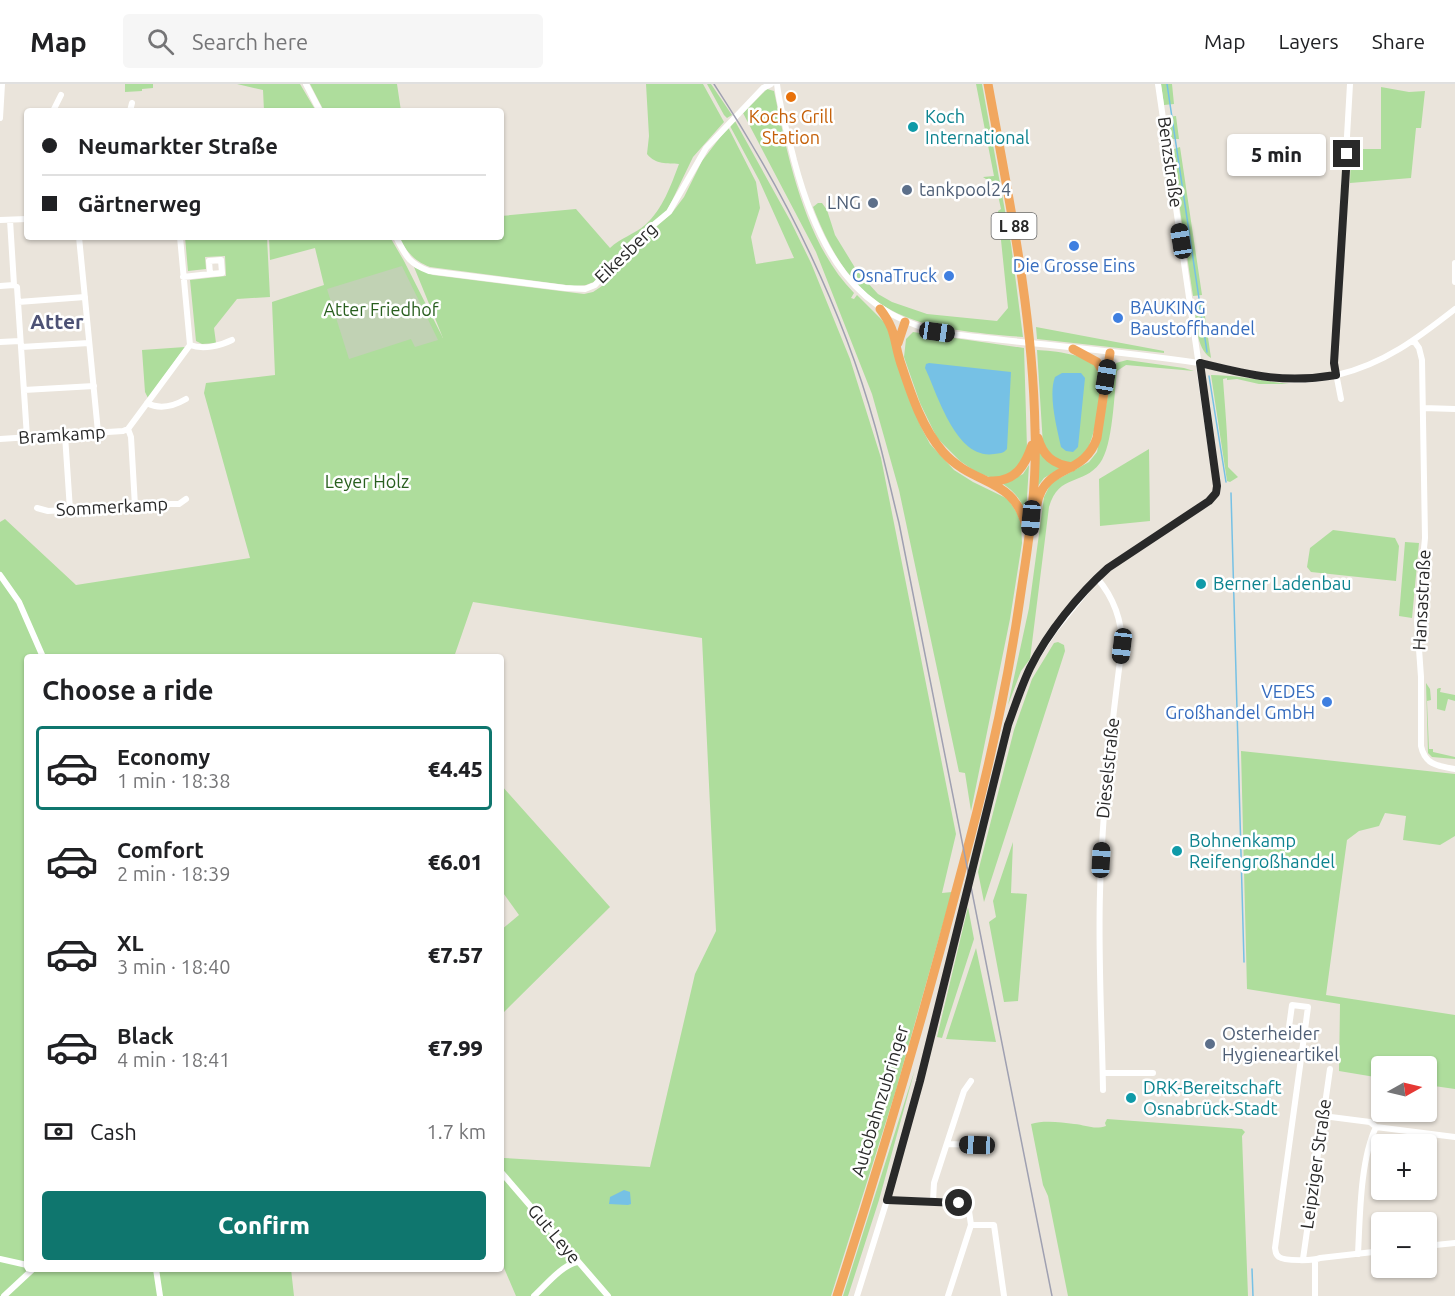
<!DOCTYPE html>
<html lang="en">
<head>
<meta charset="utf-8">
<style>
  :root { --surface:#fff; --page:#f6f6f6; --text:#202124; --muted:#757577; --line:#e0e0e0; --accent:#0f766e }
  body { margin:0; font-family:Ubuntu,sans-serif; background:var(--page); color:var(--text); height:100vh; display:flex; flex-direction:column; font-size:22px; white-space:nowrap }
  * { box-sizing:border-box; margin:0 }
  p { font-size:20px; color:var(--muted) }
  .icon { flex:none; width:33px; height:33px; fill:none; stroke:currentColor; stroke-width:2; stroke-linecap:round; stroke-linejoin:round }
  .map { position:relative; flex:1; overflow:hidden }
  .sheet { position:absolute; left:24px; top:570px; width:480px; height:618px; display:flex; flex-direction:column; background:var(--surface); border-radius:6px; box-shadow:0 2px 4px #0004 }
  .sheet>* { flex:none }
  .banner { position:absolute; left:24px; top:24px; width:480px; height:132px; border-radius:6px; box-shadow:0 2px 4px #0004; display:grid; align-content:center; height:132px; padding:0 18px; background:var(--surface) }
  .needle { width:39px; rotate:82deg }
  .buttons { position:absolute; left:1371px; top:972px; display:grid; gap:12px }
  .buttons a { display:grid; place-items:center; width:66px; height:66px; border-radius:6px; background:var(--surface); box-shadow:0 2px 4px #0004; font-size:30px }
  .end { position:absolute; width:27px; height:27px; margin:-14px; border:8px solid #292929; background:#fff; box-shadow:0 0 0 3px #fff }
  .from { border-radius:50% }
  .bubble { position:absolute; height:42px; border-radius:6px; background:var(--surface); box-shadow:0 2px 4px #0004; font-size:20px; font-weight:800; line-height:42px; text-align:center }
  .car { position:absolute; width:18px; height:36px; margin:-18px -9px; border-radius:8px; box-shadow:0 0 4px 2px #0007; background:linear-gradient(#222 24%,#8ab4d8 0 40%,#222 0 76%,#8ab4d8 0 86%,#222 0) }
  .banner b { display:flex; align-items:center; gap:21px; height:57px; font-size:22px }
  .banner b+b { border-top:2px solid var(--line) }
  .banner i { width:15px; height:15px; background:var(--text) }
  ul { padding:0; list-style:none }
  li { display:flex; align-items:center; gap:18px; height:84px; margin:0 12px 9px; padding:0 6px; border:3px solid transparent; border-radius:6px }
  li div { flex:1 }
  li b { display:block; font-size:22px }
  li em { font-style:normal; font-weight:800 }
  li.on { border-color:var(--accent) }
  li>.icon { width:54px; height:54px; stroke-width:1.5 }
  h2 { padding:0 18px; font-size:27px; line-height:72px }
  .pay { display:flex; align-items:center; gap:15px; height:66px; padding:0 18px; font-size:22px }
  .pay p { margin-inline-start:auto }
  .button { display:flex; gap:12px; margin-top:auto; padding:12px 18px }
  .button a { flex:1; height:69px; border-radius:6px; background:var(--accent); color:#fff; font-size:24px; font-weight:800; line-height:69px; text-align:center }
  header { display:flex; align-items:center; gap:36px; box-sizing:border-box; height:84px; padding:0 30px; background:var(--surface); border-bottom:2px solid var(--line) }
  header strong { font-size:28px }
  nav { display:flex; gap:33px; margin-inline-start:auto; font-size:21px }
  .search { width:420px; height:54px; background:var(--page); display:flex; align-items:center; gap:15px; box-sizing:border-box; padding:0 21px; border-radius:6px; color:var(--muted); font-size:22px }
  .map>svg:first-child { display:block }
</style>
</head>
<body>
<header>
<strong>Map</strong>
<div class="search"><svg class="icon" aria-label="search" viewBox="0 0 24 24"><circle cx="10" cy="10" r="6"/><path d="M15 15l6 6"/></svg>Search here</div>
<nav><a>Map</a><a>Layers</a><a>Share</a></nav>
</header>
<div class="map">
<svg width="1455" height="1212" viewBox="0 0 1455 1212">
  <rect width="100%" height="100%" fill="#eae4db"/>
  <!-- green -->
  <path fill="#aedd9c" d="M125,0H153V4L142,5V7L125,8Z
    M237,0H300L316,27H264L263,6Z
    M310,0H397L401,27H324Z
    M646,0H703L724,38L693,73L667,127L596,197L586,201L574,202L430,183C414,177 407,168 398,153H501V132L576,125L610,164C620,154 635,150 645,141C663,125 671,101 679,80C667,79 656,81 647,70L649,52Z
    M707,0H711L732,31L727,34L724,31Z
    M976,0H982L1011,160L1023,253C913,244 856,236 813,123L818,119H822L827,126L835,151L857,187L878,210L892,218L927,230L997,237L1008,224L998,127L1001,125L996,102L983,93L994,92Z
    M1161,0H1172L1174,20L1164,21Z
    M1381,3L1409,8L1425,7L1421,44H1416L1411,94L1350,99L1351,68L1357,65H1381Z
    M767,5L774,7C788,74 805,159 854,209L851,214L854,215L857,211L886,240L920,341L930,360L954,386L973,398L1008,415L1017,429L1021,440L1022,459L1010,535L971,727L965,689L959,688L899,406L872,310L816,168L743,29Z
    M1176,32L1179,55H1169L1166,33Z
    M735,37L791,138L811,179L850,275L881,374L956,750L942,809L952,808L896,1006L831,1212H516L501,1177V1070L504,1074L650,1083L695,890L716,847L702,554L473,518L454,573H27V1185H291L294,1212H0V438L5,435L76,501L250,474L204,309L206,299L275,291L272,218L324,201L315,164L270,176L269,153H390L404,177L443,254L414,183L433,191L584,210L593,208L602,202L619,175L672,129L684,113L702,77L728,43L756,98L760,124L751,153L756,180L794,174L759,96L730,42Z
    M1180,63L1202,211L1193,212L1171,66Z
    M185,153H267L270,213L237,215L214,244L216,259L202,260L196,257L190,196L226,192L225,172L205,173L206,185L188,187Z
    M1203,219L1211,274C1195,264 1197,237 1194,220Z
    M1036,243L1164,267V269L1037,255Z
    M913,248L1024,264L1027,364L1025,374L1007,393H989L976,388L960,377L937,354L920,319L904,273L906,255Z
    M185,263L148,314L145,308L142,266Z
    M1037,266C1053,267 1091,270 1099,286C1106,298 1094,362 1083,372C1080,375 1074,377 1070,379L1055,375L1043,361Z
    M1127,276L1184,284L1194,287L1126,281L1117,287C1114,310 1113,362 1100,379C1083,402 1059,389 1049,423L1030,575L1021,587L1008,621L1029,524L1044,413L1051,399L1089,378L1097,368L1113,286L1116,279Z
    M1211,291C1237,291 1262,297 1289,300H1259L1237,295L1227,296V294L1223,295C1225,324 1228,353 1228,383L1238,393L1230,398L1227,397Z
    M1149,365L1150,437L1100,442L1099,395Z
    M1039,367L1061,384L1044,394L1038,402Z
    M1029,381L1026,429C1021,416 1015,408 1003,400L1023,390Z
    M1333,446L1395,454L1399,462L1396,497L1311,488L1307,483L1310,464Z
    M1405,458L1419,459L1412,534L1399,532Z
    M1058,558L1064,561L1065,567L984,818L978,788L1014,646L1032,595L1054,559Z
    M1426,599L1430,605L1431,616L1427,617L1429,665H1433V668L1455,673V675L1432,673L1428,669Z
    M1439,604H1441L1440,608L1455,611V617L1448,615L1445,627L1437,625V605Z
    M1241,667L1455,690V752L1440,761L1403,756L1406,732L1385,729L1379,742L1359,747L1347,756L1326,911L1455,931V1005L1427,1001L1426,982H1382L1381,994L1339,987L1340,920L1247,905Z
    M501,701L610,823L501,931V846L519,831L501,806Z
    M1013,758L1011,809L1027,810L1018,917L1004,918L989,838L996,833L993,817Z
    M968,823L974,855L942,954L937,953Z
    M976,864L996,958L946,955Z
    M915,985L879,1116L848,1212H843Z
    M1107,1035L1242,1045L1245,1048L1242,1052L1248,1212H1068L1048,1112L1043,1101L1031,1040C1043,1036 1061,1038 1074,1040C1086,1041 1094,1046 1106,1042L1105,1039Z"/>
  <!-- cemetery -->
  <path fill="#c1d2b4" d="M402,182L438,256L415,263L411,255L349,275L327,205Z"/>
  <!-- water -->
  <path fill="#76c1e5" d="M929,279L1011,288L1007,365C1003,370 1000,369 994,370C956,376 938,311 925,284L926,280Z
    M1062,289H1081L1085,294L1078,363L1073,368L1066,367L1061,363C1057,344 1048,311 1055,293Z
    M624,1106L630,1108L631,1120L628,1121L609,1120L610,1113Z"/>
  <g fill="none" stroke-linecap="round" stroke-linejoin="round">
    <!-- stream -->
    <path stroke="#76c1e5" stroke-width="1.5" d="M1167,0L1207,268
      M1209,292L1226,398
      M1231,409L1244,878
      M1252,1185L1253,1212"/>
    <!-- minor -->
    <path stroke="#fff" stroke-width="6" d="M306,0L320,27
      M777,0C780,26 788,51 794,76C817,163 854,235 951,250C1033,260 1117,267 1199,279C1249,287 1284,304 1337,291C1384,280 1418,254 1455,225
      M53,27L61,11
      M130,27L132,19
      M0,34L2,0
      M0,136L27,135
      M10,136L14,201
      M79,153L98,348
      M396,153C406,172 408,179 429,187L565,204L585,205L595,201L634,157L669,128L706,64L763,4L771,0
      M1455,179V198
      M183,193L210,190L209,177L221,176L222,189L210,190
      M0,202L14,201L17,203L27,353
      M18,218L85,213
      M1414,257L1419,264L1422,276L1425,454L1417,537L1421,593V662C1425,681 1438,682 1455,685
      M0,258L20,257
      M190,261C203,266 220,262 232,256
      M21,263L89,259
      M24,306L94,302
      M1341,315L1334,279L1350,0
      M147,319C160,326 174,322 186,315
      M1423,324L1455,325
      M128,345L131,353L135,422
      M65,351L70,426
      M0,355L123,347L128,345L190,261L180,153
      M37,424L48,427L168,420H179L186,415
      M0,491L19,518L43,573
      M1097,494C1114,514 1122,536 1122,562C1111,644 1102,726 1100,809C1098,875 1102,940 1103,1006
      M1305,945L1289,943L1292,921L1308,923L1304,953L1275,1164C1276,1168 1275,1170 1279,1173C1284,1177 1314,1177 1320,1174L1382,1167
      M1103,989H1153
      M1323,1032L1370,1038L1376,1043L1455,1053
      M947,1060L977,1061L985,1059
      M501,1088L608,1212
      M887,1116L952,1117L959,1119L969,1127L971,1141L948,1212
      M933,1117L934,1099L964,1007L971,997
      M971,1141H994L1004,1212
      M1426,1162L1455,1159
      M1358,1170C1360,1133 1360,1076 1376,1043
      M0,1175L27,1181
      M1303,1175L1330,985
      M156,1185L160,1212
      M4,1212L33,1185
      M534,1212C546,1201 561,1182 577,1178
      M857,1212L887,1116L920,997L1008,641L1031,582L1054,547L1097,494L1116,479L1209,417L1217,406L1158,0
      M1315,1212V1176"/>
    <!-- highway -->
    <path stroke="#f1a75f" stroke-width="9" d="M880,225C897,247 893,256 901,280C911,310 922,344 943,368C975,404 1015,391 1027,446
      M898,259L905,238
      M1073,265L1097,278L1106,293
      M1038,354C1043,372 1053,380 1072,383
      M991,397C1015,398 1025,382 1032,361
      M1037,420C1045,379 1084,393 1097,354L1110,269
      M837,1212C883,1070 925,926 963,781C988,689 1009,595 1022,501C1030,450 1037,397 1035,346C1033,229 1009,115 988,0"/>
    <!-- rail -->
    <path stroke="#9fa0b1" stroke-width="1.5" d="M714,0C783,105 841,220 875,342C884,374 891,407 899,439L1052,1212"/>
  </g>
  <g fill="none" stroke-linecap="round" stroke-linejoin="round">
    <!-- route -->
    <path stroke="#292929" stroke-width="8" d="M959,1119L887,1116L920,997L1008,641C1015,622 1021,603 1030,584C1048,548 1078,511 1108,484L1209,417L1216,409L1217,402L1200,279C1249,291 1284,300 1336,291L1334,279L1347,70"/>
  </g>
  <!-- markers -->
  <circle fill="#e8710a" stroke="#fff" stroke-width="2" cx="791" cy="13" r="6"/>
  <g fill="#0f9aa8" stroke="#fff" stroke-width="2">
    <circle cx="913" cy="43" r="6"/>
    <circle cx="1201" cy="500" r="6"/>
    <circle cx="1177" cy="767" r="6"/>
    <circle cx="1131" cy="1014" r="6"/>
  </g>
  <g fill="#5c6f8a" stroke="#fff" stroke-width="2">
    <circle cx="907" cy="106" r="6"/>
    <circle cx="873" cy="119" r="6"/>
    <circle cx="1210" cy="960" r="6"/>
  </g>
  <g fill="#3f7fe0" stroke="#fff" stroke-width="2">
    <circle cx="1074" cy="162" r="6"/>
    <circle cx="949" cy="192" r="6"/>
    <circle cx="1118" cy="234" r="6"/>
    <circle cx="1327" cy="618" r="6"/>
  </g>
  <g text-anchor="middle" stroke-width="5" stroke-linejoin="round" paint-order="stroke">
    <!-- shield labels -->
    <rect fill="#fff" stroke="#696969" stroke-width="1.5" x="991.5" y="129" width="45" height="26" rx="4.5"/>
    <g font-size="16" font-weight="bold" fill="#292929">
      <text x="1014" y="148">L 88</text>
    </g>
    <!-- food labels -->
    <g font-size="18" fill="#c56008" stroke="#fff">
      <text x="791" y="39">Kochs Grill<tspan x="791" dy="21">Station</tspan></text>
    </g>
    <!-- culture labels -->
    <g font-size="18" fill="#0d838f" stroke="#fff" text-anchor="start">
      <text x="925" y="39">Koch<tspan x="925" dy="21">International</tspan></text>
      <text x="1213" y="506">Berner Ladenbau</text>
      <text x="1189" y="763">Bohnenkamp<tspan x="1189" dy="21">Reifengroßhandel</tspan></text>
      <text x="1143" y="1010">DRK-Bereitschaft<tspan x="1143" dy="21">Osnabrück-Stadt</tspan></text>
    </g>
    <!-- street labels -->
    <g font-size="18" fill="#292929" stroke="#fff">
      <text transform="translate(1170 78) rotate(82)" y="6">Benzstraße</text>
      <text transform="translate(626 169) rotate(-44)" y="6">Eikesberg</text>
      <text transform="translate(62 351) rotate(-4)" y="6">Bramkamp</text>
      <text transform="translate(112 423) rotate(-3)" y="6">Sommerkamp</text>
      <text transform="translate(1422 516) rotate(-87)" y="6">Hansastraße</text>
      <text transform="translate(1108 684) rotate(-84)" y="6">Dieselstraße</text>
      <text transform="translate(880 1017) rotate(-73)" y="6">Autobahnzubringer</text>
      <text transform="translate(1316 1080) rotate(-82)" y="6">Leipziger Straße</text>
      <text transform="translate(554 1150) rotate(50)" y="6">Gut Leye</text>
    </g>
    <!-- service labels -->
    <g font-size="18" fill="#4e5e75" stroke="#fff" text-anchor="start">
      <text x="919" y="112">tankpool24</text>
      <text x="861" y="125" text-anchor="end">LNG</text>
      <text x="1222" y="956">Osterheider<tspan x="1222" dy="21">Hygieneartikel</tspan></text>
    </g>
    <!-- shop labels -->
    <g font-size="18" fill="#366cbe" stroke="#fff" text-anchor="end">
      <text x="1074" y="188" text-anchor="middle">Die Grosse Eins</text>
      <text x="937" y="198">OsnaTruck</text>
      <text x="1130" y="230" text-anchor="start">BAUKING<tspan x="1130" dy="21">Baustoffhandel</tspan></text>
      <text x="1315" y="614">VEDES<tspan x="1315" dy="21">Großhandel GmbH</tspan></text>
    </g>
    <!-- park labels -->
    <g font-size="18" fill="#295f1f" stroke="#fff">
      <text x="381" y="232">Atter Friedhof</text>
      <text x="367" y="404">Leyer Holz</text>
    </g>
    <!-- quarter labels -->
    <g font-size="21" font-weight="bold" fill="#4d5275" stroke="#fff">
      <text x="57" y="245">Atter</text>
    </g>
  </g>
</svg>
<div class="buttons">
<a><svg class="needle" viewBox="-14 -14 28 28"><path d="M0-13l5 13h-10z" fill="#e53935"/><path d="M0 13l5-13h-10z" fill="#757577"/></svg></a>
<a>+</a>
<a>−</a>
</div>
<i class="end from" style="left:959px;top:1119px"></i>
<i class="end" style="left:1347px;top:70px"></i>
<div class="bubble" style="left:1227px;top:50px;width:99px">5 min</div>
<i class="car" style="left:1181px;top:157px;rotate:351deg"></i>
<i class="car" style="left:937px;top:248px;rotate:98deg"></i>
<i class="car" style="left:1106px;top:293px;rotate:9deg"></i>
<i class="car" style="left:1031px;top:434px;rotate:185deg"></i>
<i class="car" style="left:1122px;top:562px;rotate:187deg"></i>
<i class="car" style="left:1101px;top:776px;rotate:3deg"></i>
<i class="car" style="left:977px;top:1061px;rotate:272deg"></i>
<div class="banner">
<b><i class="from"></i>Neumarkter Straße</b>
<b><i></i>Gärtnerweg</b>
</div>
<section class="sheet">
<h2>Choose a ride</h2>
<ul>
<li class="on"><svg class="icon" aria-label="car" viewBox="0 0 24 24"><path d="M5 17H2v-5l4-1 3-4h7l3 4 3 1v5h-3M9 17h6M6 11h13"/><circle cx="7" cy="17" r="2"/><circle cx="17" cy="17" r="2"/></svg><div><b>Economy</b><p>1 min · 18:38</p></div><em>€4.45</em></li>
<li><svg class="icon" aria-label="car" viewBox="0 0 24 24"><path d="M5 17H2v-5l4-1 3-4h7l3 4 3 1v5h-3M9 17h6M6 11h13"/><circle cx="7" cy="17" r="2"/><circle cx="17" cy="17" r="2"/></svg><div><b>Comfort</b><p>2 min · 18:39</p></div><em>€6.01</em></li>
<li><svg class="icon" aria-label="car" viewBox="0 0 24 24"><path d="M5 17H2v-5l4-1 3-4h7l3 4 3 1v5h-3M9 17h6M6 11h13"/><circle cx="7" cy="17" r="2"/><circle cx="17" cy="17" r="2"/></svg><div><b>XL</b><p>3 min · 18:40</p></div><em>€7.57</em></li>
<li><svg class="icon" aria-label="car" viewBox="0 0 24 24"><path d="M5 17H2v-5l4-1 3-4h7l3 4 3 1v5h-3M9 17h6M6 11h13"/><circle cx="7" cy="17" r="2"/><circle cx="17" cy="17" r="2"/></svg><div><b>Black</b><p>4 min · 18:41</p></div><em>€7.99</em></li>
</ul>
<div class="pay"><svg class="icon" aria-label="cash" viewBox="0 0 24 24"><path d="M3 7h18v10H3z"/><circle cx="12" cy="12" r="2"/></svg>Cash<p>1.7 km</p></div>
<div class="button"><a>Confirm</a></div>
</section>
</div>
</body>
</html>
